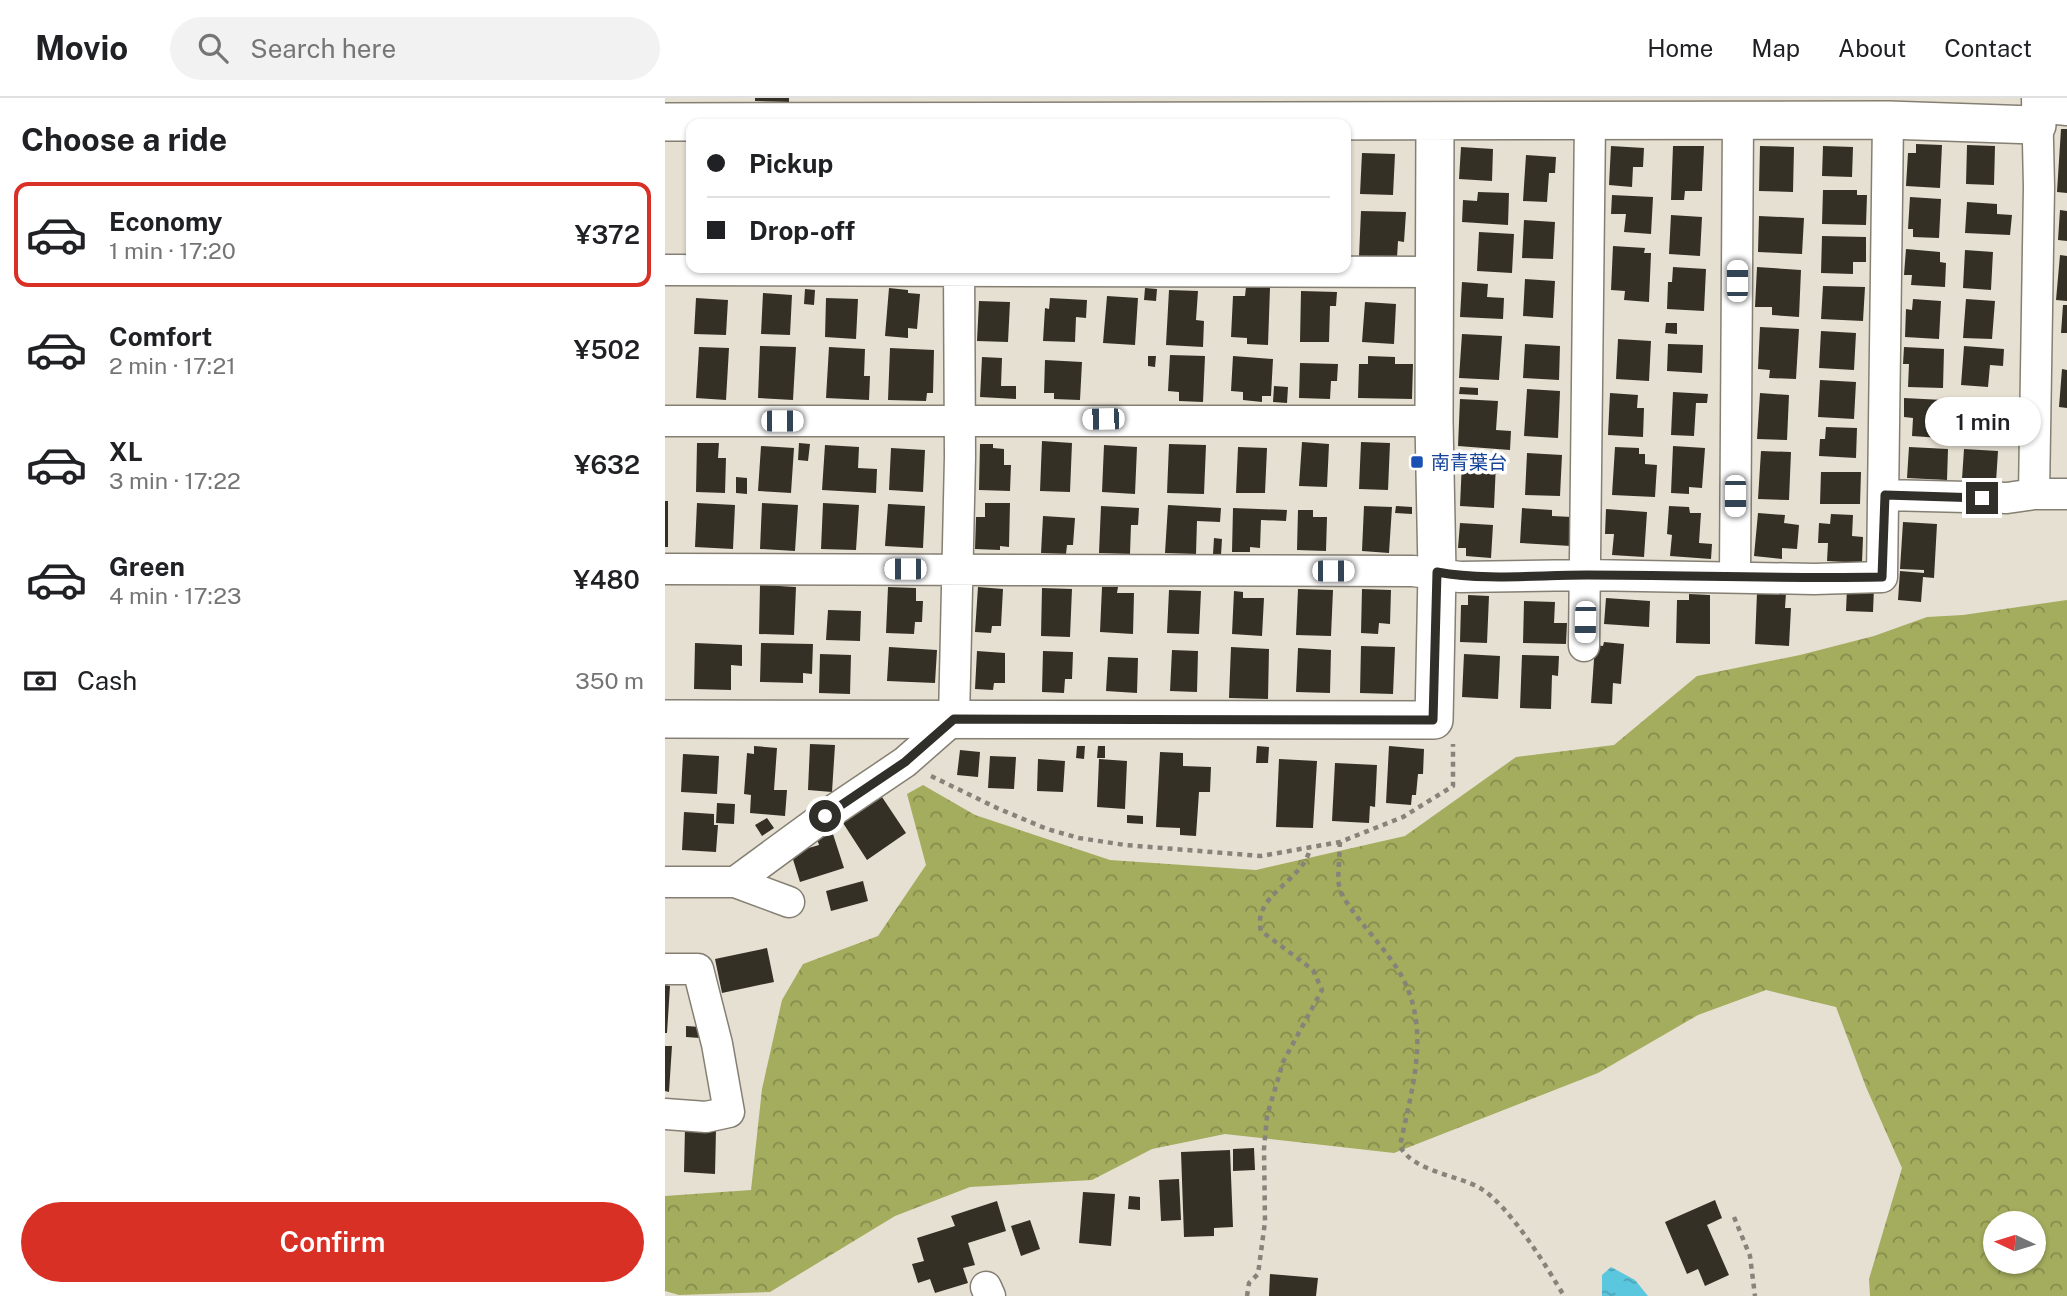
<!DOCTYPE html>
<html lang="en">
<head>
<meta charset="utf-8">
<style>
  :root { --surface:#fff; --page:#f2f2f2; --text:#202124; --muted:#757577; --line:#e0e0e0; --accent:#d93025 }
  body { margin:0; font-family:"Public Sans","Noto Sans JP",sans-serif; background:var(--page); color:var(--text); height:100vh; display:flex; flex-direction:column; font-size:26px; white-space:nowrap }
  * { box-sizing:border-box; margin:0 }
  p { font-size:23px; color:var(--muted) }
  .icon { flex:none; width:38px; height:38px; fill:none; stroke:currentColor; stroke-width:2; stroke-linecap:round; stroke-linejoin:round }
  .map { position:relative; flex:1; overflow:hidden }
  .sheet { display:flex; flex-direction:column; background:var(--surface); width:665px }
  .sheet>* { flex:none }
  .guide { position:absolute; left:21px; top:21px; width:665px; height:154px; border-radius:14px; box-shadow:0 2px 5px #0004; display:grid; align-content:center; height:154px; padding:0 21px; background:var(--surface) }
  .needle { width:46px; rotate:274deg }
  .fabs { position:absolute; left:1318px; top:1113px; display:grid; gap:14px }
  .fabs a { display:grid; place-items:center; width:63px; height:63px; border-radius:50%; background:var(--surface); box-shadow:0 2px 5px #0004; font-size:35px }
  .end { position:absolute; width:32px; height:32px; margin:-16px; border:9px solid #312f2a; background:#fff; box-shadow:0 0 0 4px #fff }
  .from { border-radius:50% }
  .bubble { position:absolute; height:49px; border-radius:24px; background:var(--surface); box-shadow:0 2px 5px #0004; font-size:23px; font-weight:600; line-height:49px; text-align:center }
  .car { position:absolute; width:21px; height:42px; margin:-21px -10px; border-radius:9px; box-shadow:0 0 5px 2px #0007; background:linear-gradient(#fff 24%,#345 0 40%,#fff 0 76%,#345 0 86%,#fff 0) }
  .guide b { display:flex; align-items:center; gap:24px; height:66px; font-size:26px }
  .guide b+b { border-top:2px solid var(--line) }
  .guide i { width:18px; height:18px; background:var(--text) }
  ul { padding:0; list-style:none }
  li { display:flex; align-items:center; gap:21px; height:105px; margin:0 14px 10px; padding:0 7px; border:4px solid transparent; border-radius:14px }
  li div { flex:1 }
  li b { display:block; font-size:26px }
  li em { font-style:normal; font-weight:600 }
  li.current { border-color:var(--accent) }
  li>.icon { width:63px; height:63px; stroke-width:1.5 }
  h2 { padding:0 21px; font-size:32px; line-height:84px }
  .pay { display:flex; align-items:center; gap:18px; height:77px; padding:0 21px; font-size:26px }
  .pay p { margin-inline-start:auto }
  .cta { display:flex; gap:14px; margin-top:auto; padding:14px 21px }
  .cta a { flex:1; height:80px; border-radius:42px; background:var(--accent); color:#fff; font-size:28px; font-weight:600; line-height:80px; text-align:center }
  header { display:flex; align-items:center; gap:42px; box-sizing:border-box; height:98px; padding:0 35px; background:var(--surface); border-bottom:2px solid var(--line) }
  header strong { font-size:33px }
  nav { display:flex; gap:38px; margin-inline-start:auto; font-size:24px }
  .search { width:490px; height:63px; background:var(--page); display:flex; align-items:center; gap:18px; box-sizing:border-box; padding:0 24px; border-radius:38px; color:var(--muted); font-size:26px }
  main { display:flex; flex:1; min-height:0 }
  .map>svg:first-child { display:block }
</style>
</head>
<body>
<header>
<strong>Movio</strong>
<div class="search"><svg class="icon" aria-label="search" viewBox="0 0 24 24"><circle cx="10" cy="10" r="6"/><path d="M15 15l6 6"/></svg>Search here</div>
<nav><a>Home</a><a>Map</a><a>About</a><a>Contact</a></nav>
</header>
<main>
<section class="sheet">
<h2>Choose a ride</h2>
<ul>
<li class="current"><svg class="icon" aria-label="car" viewBox="0 0 24 24"><path d="M5 17H2v-5l4-1 3-4h7l3 4 3 1v5h-3M9 17h6M6 11h13"/><circle cx="7" cy="17" r="2"/><circle cx="17" cy="17" r="2"/></svg><div><b>Economy</b><p>1 min · 17:20</p></div><em>¥372</em></li>
<li><svg class="icon" aria-label="car" viewBox="0 0 24 24"><path d="M5 17H2v-5l4-1 3-4h7l3 4 3 1v5h-3M9 17h6M6 11h13"/><circle cx="7" cy="17" r="2"/><circle cx="17" cy="17" r="2"/></svg><div><b>Comfort</b><p>2 min · 17:21</p></div><em>¥502</em></li>
<li><svg class="icon" aria-label="car" viewBox="0 0 24 24"><path d="M5 17H2v-5l4-1 3-4h7l3 4 3 1v5h-3M9 17h6M6 11h13"/><circle cx="7" cy="17" r="2"/><circle cx="17" cy="17" r="2"/></svg><div><b>XL</b><p>3 min · 17:22</p></div><em>¥632</em></li>
<li><svg class="icon" aria-label="car" viewBox="0 0 24 24"><path d="M5 17H2v-5l4-1 3-4h7l3 4 3 1v5h-3M9 17h6M6 11h13"/><circle cx="7" cy="17" r="2"/><circle cx="17" cy="17" r="2"/></svg><div><b>Green</b><p>4 min · 17:23</p></div><em>¥480</em></li>
</ul>
<div class="pay"><svg class="icon" aria-label="cash" viewBox="0 0 24 24"><path d="M3 7h18v10H3z"/><circle cx="12" cy="12" r="2"/></svg>Cash<p>350 m</p></div>
<div class="cta"><a>Confirm</a></div>
</section>
<div class="map">
<svg width="1402" height="1198" viewBox="0 0 1402 1198">
  <defs>
    <pattern id="forest-crowns" width="20" height="18" patternUnits="userSpaceOnUse" patternTransform="scale(1.75)"><rect width="20" height="18" fill="#a4ac5d"/><path d="M2 6a3 3 0 1 1 6 0M12 15a3 3 0 1 1 6 0" fill="none" stroke="#868c4d"/></pattern>
    <pattern id="water-ripples" width="26" height="14" patternUnits="userSpaceOnUse" patternTransform="scale(1.75)"><rect width="26" height="14" fill="#5bc7df"/><path d="M2 4q2-2 4 0t4 0M15 11q2-2 4 0t4 0" fill="none" stroke="#4ca2b5"/></pattern>
  </defs>
  <rect width="100%" height="100%" fill="#e6e0d2"/>
  <!-- forest -->
  <path fill="url(#forest-crowns)" fill-rule="evenodd" d="M1402,502V1198H1205L1204,1181L1237,1070L1201,989L1171,909L1101,892L1033,917L933,975L729,1055L560,1036L487,1051L427,1082L305,1089L230,1118L105,1194L14,1197L0,1193V1098L86,1092L97,991L117,902L138,866L213,838L261,767L242,696L258,687L310,717L445,762L591,772L740,738L851,659L949,647L1032,578L1135,557L1209,538L1262,519L1298,517ZM1330,1125H1368V1164H1330Z"/>
  <!-- water -->
  <path fill="url(#water-ripples)" d="M946,1169L970,1182L983,1198H937V1177Z"/>
  <!-- building -->
  <path fill="#343025" d="M90,0H124V4L90,3Z
    M1396,31H1402V95L1392,94Z
    M1251,46L1277,47L1275,90L1241,88L1243,55H1251Z
    M1302,47L1330,48L1329,87L1301,86Z
    M946,48L979,50L978,69H968L967,89L944,87Z
    M1008,48H1039L1037,93H1020L1019,102H1006Z
    M1095,48L1129,49L1128,94L1094,93Z
    M1158,48L1188,49L1187,79L1157,78Z
    M796,49L828,51L827,83L794,81Z
    M697,55L730,56L728,97L695,96Z
    M861,57L891,59L890,75H884L882,104L858,103Z
    M1158,92H1192V97H1202L1201,127L1157,126Z
    M813,94L844,95L843,127L797,124L798,102L812,103Z
    M947,97L988,99L986,136L959,134L961,116H946Z
    M1245,99L1276,101L1274,140L1248,139V131H1243Z
    M1302,104L1332,106V116L1347,117L1345,137L1300,135Z
    M1395,112L1402,113V143L1393,142Z
    M696,113L741,114L739,144L733,143L732,160L694,159Z
    M1006,117L1037,119L1035,158L1004,156Z
    M1094,118L1139,120L1137,156L1093,154Z
    M859,122L890,124L888,161L857,160Z
    M814,134L849,136L847,175L812,173Z
    M1157,138L1201,139V164H1188V176L1156,175Z
    M948,148L980,150L979,155H986L984,204L959,202L960,193L946,192Z
    M1241,151L1275,154V164L1281,165L1280,189L1246,187L1247,177H1239Z
    M1300,152L1328,154L1326,192L1298,190Z
    M1395,157L1402,158V203L1391,202Z
    M1008,169L1041,171L1039,213L1002,211L1003,184H1007Z
    M1092,169L1136,172L1134,219L1107,217V209H1090Z
    M860,181L890,183L888,220L858,218Z
    M797,184L823,186L822,199L839,200L838,221L795,219Z
    M1158,188L1200,189L1198,223L1156,221Z
    M581,189L605,190L603,247L582,246V240L566,239L568,198H580Z
    M224,190L243,192V195L255,196L252,231L243,230V240L220,238Z
    M480,190L492,191L491,203L479,202Z
    M140,191L150,192L149,207L139,206Z
    M504,192L533,193L531,222L539,223L538,249L501,247Z
    M636,193L672,194L671,208H665L664,244H635Z
    M98,195L127,197L125,237L96,236Z
    M442,198L473,200L470,247L438,245Z
    M31,200L63,202L61,237L29,236Z
    M161,200L193,201L191,241L160,239Z
    M385,200L422,202L421,220L411,219L410,244L378,243L380,210L384,211Z
    M1248,201L1276,203L1274,241L1240,239L1241,211L1247,212Z
    M1301,201L1330,203L1327,241L1298,240Z
    M314,203L345,204L343,244L312,243Z
    M700,204L731,206L729,246L697,244Z
    M1398,207H1402V235H1396Z
    M1001,225H1012V236L1000,235Z
    M1095,229L1134,231L1131,281L1104,280L1105,272L1093,271Z
    M1156,233L1191,235L1189,272L1154,270Z
    M797,236L837,238L834,282L794,280Z
    M953,241L986,243L984,283L951,281Z
    M860,246L895,248L894,282L858,280Z
    M1003,246L1038,247L1037,275L1002,273Z
    M95,248L131,249L128,302L93,300Z
    M1299,248L1339,251L1338,268L1325,267L1323,289L1296,287Z
    M34,249L64,250L61,302L31,300Z
    M164,249L200,251L199,278H205L204,302L161,300Z
    M1239,249L1279,251L1278,290L1243,289L1244,266H1238Z
    M225,250L269,252L268,295H262L261,303L223,302Z
    M505,257L540,258L538,304L514,303V294L503,293Z
    M483,258H491L490,269L483,268Z
    M568,258L608,261L606,298H597V304L578,302V294L566,293Z
    M703,258L730,259V266H748L747,301L693,300L694,266H703Z
    M317,259L337,260L336,288H351V301L315,299Z
    M380,262L417,264L415,302L389,301V295H379Z
    M635,265L673,266L672,283H666L665,301L634,300Z
    M1397,271L1402,272V310L1394,309Z
    M1155,282L1191,284L1189,321L1153,319Z
    M609,288L623,289L622,305L608,304Z
    M795,289L813,290V297L794,296Z
    M862,291L895,293L893,340L859,338Z
    M1008,294L1043,296L1042,305H1031L1029,338L1006,337Z
    M945,295L973,297L972,310H979L978,339L943,337Z
    M1095,295L1124,297L1122,342L1092,341Z
    M1239,300L1278,302L1276,340L1247,338L1248,320L1239,319Z
    M795,301L833,303L831,332L846,333L845,352L793,348Z
    M1298,302L1333,304L1331,341L1297,340Z
    M1161,329L1192,330L1191,360L1154,358L1155,341H1160Z
    M377,343L407,345L405,394L375,393Z
    M637,344L664,346L662,389L634,388Z
    M696,344L725,345L723,392L694,391Z
    M32,345H54L53,360H61L60,395L31,394Z
    M134,345L145,346L143,363L133,362Z
    M315,346H328V350L339,351V367H346L345,393L314,392Z
    M504,346L541,347L539,396L502,395Z
    M160,347L194,349L193,370L212,371L211,395L157,392Z
    M439,347L472,349L470,396L437,394Z
    M96,348L129,350L126,395L93,393Z
    M1008,348L1040,350L1037,390L1024,389V396L1006,395Z
    M573,349L602,350L600,395H571Z
    M950,349L974,350V356H980V366L992,367L990,399L947,397Z
    M1244,349L1283,351L1282,382L1242,380Z
    M226,350L260,352L258,394L224,392Z
    M1299,351L1333,353L1331,384L1297,381Z
    M1096,353L1126,354L1124,402L1093,401Z
    M862,355L897,357L895,398L860,397Z
    M797,363L831,365L829,410L795,408Z
    M1156,374H1196L1195,406H1155Z
    M71,379L82,380V396L71,395Z
    M0,403H3V449H0Z
    M32,405L70,407L68,451L30,449Z
    M97,405L133,407L130,453L95,451Z
    M158,405L194,407L191,452L156,451Z
    M320,405H345L344,449L335,448V452L310,451L311,419H320Z
    M223,406L260,408L258,450L220,448Z
    M503,407L556,410L555,424L532,423L531,456L500,455Z
    M436,408L474,410L473,427H466L465,456L434,455Z
    M699,408L727,409L724,455L697,453Z
    M731,408L747,409V416L730,415Z
    M1004,408L1024,409L1025,415H1036L1034,445L1047,446L1046,461L1005,458L1007,437L1002,436Z
    M568,410L622,412L621,423L596,422L595,450L585,449V454H567Z
    M857,410L887,412V418L907,419L906,448L855,445Z
    M941,411L982,414L979,459L947,457L949,436H940Z
    M633,412H648V419H662L661,453L632,452Z
    M1093,415L1120,417L1119,425L1134,427L1132,451L1117,450V461L1089,458Z
    M1166,416L1188,417L1187,438L1198,439L1197,465L1162,463L1163,445H1153L1154,425L1165,426Z
    M378,418L410,420L408,447H402L401,456L376,455Z
    M1238,424L1272,426L1269,480L1258,479L1256,504L1233,502L1235,473L1259,475V472L1235,471Z
    M795,425L828,427L826,460L801,458V450H793Z
    M549,440L557,441L556,457L548,456Z
    M95,487L131,489L129,537L94,536Z
    M223,489L251,490V503H258L257,524H250L249,536L221,535Z
    M313,489L338,491L336,528H327L326,535L310,534Z
    M437,489H453L452,495H469L468,536L435,534Z
    M1182,489L1209,490L1208,514L1181,513Z
    M377,490L407,491L405,539L376,538Z
    M633,491L668,492L666,538L631,537Z
    M697,491L726,492L725,526L714,525L713,536L696,535Z
    M504,492L536,493L534,536L502,535Z
    M569,493L578,494V500H599L597,538L567,536Z
    M1092,494L1121,495L1120,510H1126L1124,548L1090,546Z
    M1024,496L1045,497V546L1011,545L1012,502H1024Z
    M803,497L824,498L822,545L795,544L796,507H803Z
    M941,500L985,503L984,529L939,526Z
    M859,503L890,504L889,525H902L901,546L858,545Z
    M163,512L196,513L195,543L161,542Z
    M939,544L959,546L956,586L948,585L947,606L926,605L930,547L938,548Z
    M30,545L77,547V568L66,567V592L29,591Z
    M96,545L148,546L147,576L138,575V585L95,584Z
    M696,548L730,549L728,596L695,595Z
    M224,549L272,552L270,585L222,583Z
    M566,549L604,551L603,601L564,600Z
    M633,550L666,552L665,595L631,594Z
    M507,552L533,553L532,594L505,593Z
    M312,553L340,555V585H329L328,592L310,591Z
    M378,553L408,554L407,581H400L399,595L377,594Z
    M155,556L186,557L185,596L154,595Z
    M799,556L835,558L833,601L797,599Z
    M857,557L894,558L893,578L887,577L886,611L855,610Z
    M443,559L473,560L472,595L441,593Z
    M145,646L170,647L167,694L143,692Z
    M89,648L112,650L109,692H122L120,718L85,715L86,697L79,696L82,655L89,656Z
    M412,648H420L419,661L411,660Z
    M433,648H440V660H432Z
    M592,648L604,649L603,665H591Z
    M724,648L759,651L758,676H753L751,697H747L746,707L721,705Z
    M295,652L315,654L313,679L292,677Z
    M495,654L518,655V668L546,669L545,694H534L531,738L515,737V730L491,729Z
    M18,656L54,658L52,696L16,694Z
    M325,658L351,659L349,691L323,690Z
    M373,661L400,663L398,694L372,693Z
    M434,661L462,663L460,711L432,709Z
    M614,661L652,663L648,730L611,729Z
    M670,665L712,667L710,709L705,708L704,725L667,723Z
    M217,699L241,735L202,762L178,725Z
    M52,705L70,706L69,726L51,725Z
    M19,714L49,716V727H53L51,754L17,752Z
    M462,717L478,718V726L462,725Z
    M102,720L109,730L97,738L90,727Z
    M168,736L179,770L135,784L126,755L154,747L152,741Z
    M198,783L203,803L166,813L161,793Z
    M102,850L109,884L57,895L50,861Z
    M0,887L5,888L2,935H0Z
    M21,928L36,929L35,940L21,939Z
    M0,948H7L4,994L0,993Z
    M20,1029L51,1031L50,1076L19,1074Z
    M589,1050L590,1072L568,1073V1051Z
    M565,1052L568,1129L549,1130V1138L519,1139L516,1054Z
    M514,1081L516,1122L496,1123L494,1082Z
    M418,1094L450,1096L446,1148L414,1145Z
    M464,1098L475,1099V1112L463,1111Z
    M1050,1102L1057,1120L1042,1127L1064,1177L1040,1188L1033,1171L1022,1176L1000,1124Z
    M332,1103L341,1133L303,1145L310,1167L298,1170L303,1185L270,1195L265,1181L253,1185L247,1166L259,1163L252,1140L290,1128L286,1118Z
    M365,1122L375,1151L356,1158L346,1128Z
    M605,1176L653,1180L651,1198H604Z"/>
  <g fill="none" stroke-linecap="round" stroke-linejoin="round">
    <!-- minor casing -->
    <g stroke="#857f73" stroke-width="33">
      <path id="minor" d="M1372,9L1402,12
        M0,172L769,174
        M0,323C256,322 512,321 769,323
        M1369,396L1374,89L1372,0
        M1220,397L1342,400L1369,396H1402
        M0,471L748,473L795,479L921,477L1149,481L1217,479L1223,22
        M1070,478L1073,22
        M919,548L925,22
        M0,784H70L160,718L240,664L289,621L295,359L294,170
        M70,784L124,804
        M0,871H33L52,946L64,1014L41,1019L0,1016
        M321,1189L325,1198"/>
    </g>
    <!-- tertiary casing -->
    <g stroke="#857f73" stroke-width="40">
      <path id="tertiary" d="M0,24L1223,22L1372,27
        M0,621L769,622L772,474L769,323L770,23"/>
    </g>
    <!-- path -->
    <path stroke="#87837a" stroke-width="4.5" stroke-dasharray="5 5" stroke-linecap="butt" d="M266,678L332,710L382,731L414,740L460,747L596,758L675,744L738,719L788,688V646
      M675,744L673,783L676,795C690,820 711,840 727,863C770,922 748,984 735,1048C747,1073 792,1077 815,1090C844,1107 882,1169 899,1198
      M1069,1119L1085,1158L1090,1198
      M582,1198L584,1185L593,1176L600,1124L599,1051L602,1018L618,964L657,892L648,872L596,833C587,797 637,784 645,751"/>
    <!-- minor -->
    <use href="#minor" stroke="#fff" stroke-width="30"/>
    <!-- tertiary -->
    <use href="#tertiary" stroke="#fff" stroke-width="37"/>
  </g>
  <g fill="none" stroke-linecap="round" stroke-linejoin="round">
    <!-- route -->
    <path stroke="#312f2a" stroke-width="9" d="M160,718L240,664L289,621L768,622L772,474C821,483 872,477 922,477C1020,477 1119,481 1217,479L1220,397L1317,400"/>
  </g>
  <!-- markers -->
  <rect fill="#1a4fb4" stroke="#fff" stroke-width="2.5" x="745" y="357" width="14" height="14" rx="3.5"/>
  <g text-anchor="middle" stroke-width="7" stroke-linejoin="round" paint-order="stroke">
    <!-- transit labels -->
    <g font-size="19" fill="#164399" stroke="#fff" text-anchor="start">
      <text x="766" y="371">南青葉台</text>
    </g>
  </g>
</svg>
<div class="fabs">
<a><svg class="needle" viewBox="-14 -14 28 28"><path d="M0-13l5 13h-10z" fill="#e53935"/><path d="M0 13l5-13h-10z" fill="#757577"/></svg></a>
</div>
<i class="end from" style="left:160px;top:718px"></i>
<i class="end" style="left:1317px;top:400px"></i>
<div class="bubble" style="left:1260px;top:299px;width:116px">1 min</div>
<i class="car" style="left:1072px;top:183px;rotate:0deg"></i>
<i class="car" style="left:438px;top:321px;rotate:269deg"></i>
<i class="car" style="left:117px;top:323px;rotate:90deg"></i>
<i class="car" style="left:1070px;top:398px;rotate:180deg"></i>
<i class="car" style="left:240px;top:471px;rotate:270deg"></i>
<i class="car" style="left:668px;top:473px;rotate:90deg"></i>
<i class="car" style="left:920px;top:524px;rotate:181deg"></i>
<div class="guide">
<b><i class="from"></i>Pickup</b>
<b><i></i>Drop-off</b>
</div>
</div>
</main>
</body>
</html>
